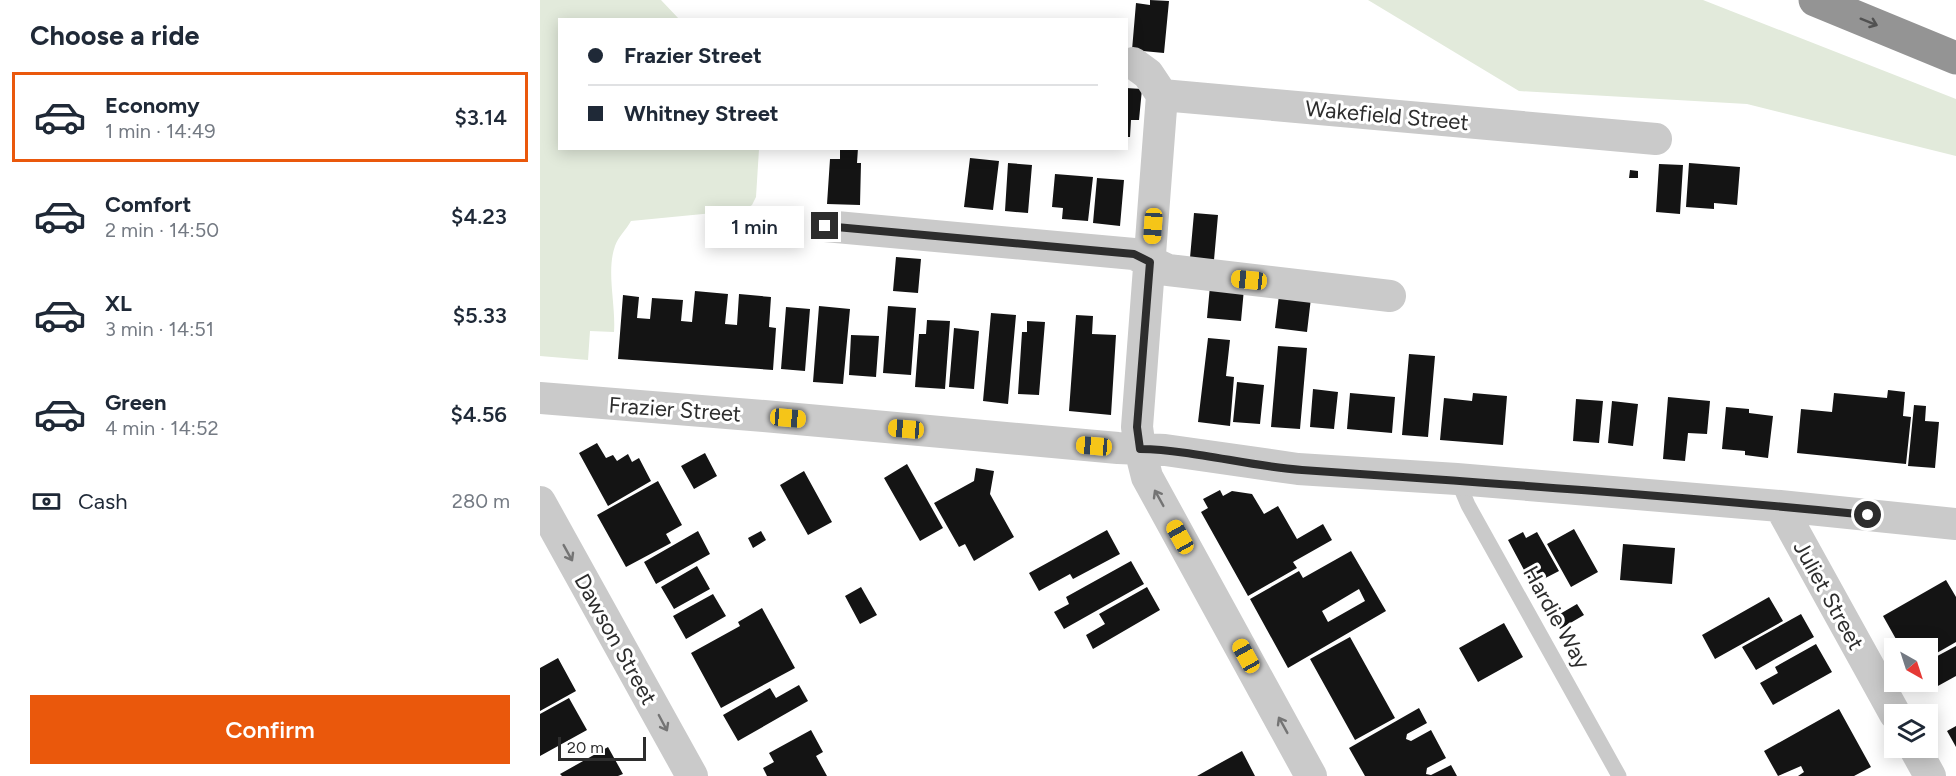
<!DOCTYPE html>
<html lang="en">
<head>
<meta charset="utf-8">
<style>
  :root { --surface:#fff; --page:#f6f6f7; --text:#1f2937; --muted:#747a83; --line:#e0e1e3; --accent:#ea580c }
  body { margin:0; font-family:Figtree,sans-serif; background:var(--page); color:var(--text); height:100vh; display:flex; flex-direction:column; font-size:22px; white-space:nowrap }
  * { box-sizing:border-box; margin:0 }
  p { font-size:20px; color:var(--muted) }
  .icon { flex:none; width:33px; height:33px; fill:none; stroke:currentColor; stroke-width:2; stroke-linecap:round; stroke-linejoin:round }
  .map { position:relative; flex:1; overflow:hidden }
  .sheet { display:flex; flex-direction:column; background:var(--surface); width:540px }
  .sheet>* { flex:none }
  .banner { position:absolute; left:18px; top:18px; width:570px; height:132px; border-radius:0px; box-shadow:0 3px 15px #0003; display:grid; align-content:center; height:132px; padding:0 30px; background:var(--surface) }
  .needle { width:39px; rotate:141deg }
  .fabs { position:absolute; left:1344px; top:638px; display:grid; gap:12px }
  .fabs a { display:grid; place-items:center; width:54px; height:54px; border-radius:0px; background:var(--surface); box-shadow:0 3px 15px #0003; font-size:30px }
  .scale { position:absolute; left:18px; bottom:15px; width:88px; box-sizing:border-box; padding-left:6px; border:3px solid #2d2d2d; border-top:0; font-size:16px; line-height:21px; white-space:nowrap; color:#2d2d2d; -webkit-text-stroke:4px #fff; paint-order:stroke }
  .end { position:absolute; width:27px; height:27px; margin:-14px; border:8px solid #2d2d2d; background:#fff; box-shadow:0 0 0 3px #fff }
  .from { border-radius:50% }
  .bubble { position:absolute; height:42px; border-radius:0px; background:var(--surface); box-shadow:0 3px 15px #0003; font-size:20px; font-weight:600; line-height:42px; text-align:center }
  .car { position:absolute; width:18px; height:36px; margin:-18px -9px; border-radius:8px; box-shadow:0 0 4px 2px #0007; background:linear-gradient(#f5c518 24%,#345 0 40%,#f5c518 0 76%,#345 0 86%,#f5c518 0) }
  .banner b { display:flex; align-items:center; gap:21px; height:57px; font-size:22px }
  .banner b+b { border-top:2px solid var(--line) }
  .banner i { width:15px; height:15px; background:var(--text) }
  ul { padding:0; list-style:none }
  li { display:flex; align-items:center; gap:18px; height:90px; margin:0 12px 9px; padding:0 18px; border:3px solid transparent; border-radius:0px }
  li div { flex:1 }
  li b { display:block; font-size:22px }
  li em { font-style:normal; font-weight:600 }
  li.on { border-color:var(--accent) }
  li>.icon { width:54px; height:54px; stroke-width:1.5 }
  h2 { padding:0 30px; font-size:27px; line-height:72px }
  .pay { display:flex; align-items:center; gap:15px; height:66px; padding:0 30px; font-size:22px }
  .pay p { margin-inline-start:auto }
  .button { display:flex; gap:12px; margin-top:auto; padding:12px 30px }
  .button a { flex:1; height:69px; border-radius:0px; background:var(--accent); color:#fff; font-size:24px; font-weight:600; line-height:69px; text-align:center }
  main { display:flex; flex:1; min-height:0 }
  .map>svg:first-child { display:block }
</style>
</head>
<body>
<main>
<section class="sheet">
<h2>Choose a ride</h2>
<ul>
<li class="on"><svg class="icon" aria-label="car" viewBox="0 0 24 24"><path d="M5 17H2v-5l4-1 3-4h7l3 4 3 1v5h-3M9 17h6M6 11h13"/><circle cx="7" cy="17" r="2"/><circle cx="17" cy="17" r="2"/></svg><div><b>Economy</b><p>1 min · 14:49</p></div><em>$3.14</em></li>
<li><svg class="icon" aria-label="car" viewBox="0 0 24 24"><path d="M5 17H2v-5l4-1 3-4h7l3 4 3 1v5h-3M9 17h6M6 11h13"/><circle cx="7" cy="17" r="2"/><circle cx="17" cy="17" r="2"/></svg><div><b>Comfort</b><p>2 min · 14:50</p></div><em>$4.23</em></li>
<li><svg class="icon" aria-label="car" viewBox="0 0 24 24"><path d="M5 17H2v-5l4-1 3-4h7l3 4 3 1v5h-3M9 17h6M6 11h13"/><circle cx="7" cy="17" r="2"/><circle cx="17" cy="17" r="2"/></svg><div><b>XL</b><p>3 min · 14:51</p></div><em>$5.33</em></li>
<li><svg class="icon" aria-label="car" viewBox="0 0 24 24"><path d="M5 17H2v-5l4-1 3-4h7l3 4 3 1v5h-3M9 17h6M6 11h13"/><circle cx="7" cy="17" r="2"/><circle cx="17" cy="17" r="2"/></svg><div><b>Green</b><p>4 min · 14:52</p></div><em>$4.56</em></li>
</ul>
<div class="pay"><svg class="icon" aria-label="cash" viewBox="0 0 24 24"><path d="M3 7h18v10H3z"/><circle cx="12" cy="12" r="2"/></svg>Cash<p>280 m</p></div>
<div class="button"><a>Confirm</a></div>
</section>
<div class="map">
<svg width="1416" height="776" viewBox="0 0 1416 776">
  <rect width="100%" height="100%" fill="#fff"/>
  <!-- green -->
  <path fill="#e2eadb" d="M0,0H121L139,19L20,20V148L219,149L216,197L212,205L204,210L91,221C86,230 78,237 75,246C66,271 76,305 74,332L50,331L48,360L0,356Z
    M828,0H1163L1416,99V156L1207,104L979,91Z"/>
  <!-- building -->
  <path fill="#141414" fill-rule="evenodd" d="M610,0L629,1L624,53L592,50L596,3L610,5Z
    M586,88L602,89L599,120H591L590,137H586Z
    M300,148H318L317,163H321L320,205L287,204L290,159H300Z
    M430,158L459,161L453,210L424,207Z
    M468,163L492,165L488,213L465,211Z
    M1149,163L1200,167L1197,205L1174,203V209L1146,207Z
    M1119,164L1143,165L1140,214L1116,212Z
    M1090,170L1098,171V178H1089Z
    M515,174L553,177L548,221L522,219L523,208L512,207Z
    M557,178L584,180L580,226L553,223Z
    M654,213L678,215L674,260L650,258Z
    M356,257L381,259L378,293L353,291Z
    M670,286L704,289L701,321L667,318Z
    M155,291L188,294L185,324L197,325L199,294L231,297L229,327L236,328L233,370L78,359L83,295L99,297L97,318L110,319L112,298L143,300L141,321L152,322Z
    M739,295L771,298L767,332L735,328Z
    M279,306L310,309L303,384L273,382Z
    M348,306L376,308L371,375L343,373Z
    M246,307L270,309L265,371L241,369Z
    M451,313L476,315L468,404L443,401Z
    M536,315L553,316L552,334L576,335L571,415L529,411Z
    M387,320L410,321L405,389L375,387L379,334H386Z
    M487,321L505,322L499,395L478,394L482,332H487Z
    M414,328L439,331L434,389L409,387Z
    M311,335L339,336L336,377L309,375Z
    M668,338L690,340L686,376L694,377L690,426L658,422Z
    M738,346L767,348L760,429L731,427Z
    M869,354L895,356L888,437L862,435Z
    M697,382L724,385L720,424L693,422Z
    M773,389L798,392L794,429L770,427Z
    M1348,390L1365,392L1363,416L1371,417L1366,464L1257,453L1261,409L1292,412L1294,393L1347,398Z
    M810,393L855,397L852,433L807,429Z
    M933,393L967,396L963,445L900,440L904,398L932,401Z
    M1128,397L1170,401L1167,434L1148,433L1145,461L1123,459Z
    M1036,399L1063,401L1059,443L1033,441Z
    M1072,401L1098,404L1093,446L1068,443Z
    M1374,405L1386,406L1385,421L1399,422L1395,468L1368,466Z
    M1186,407L1209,409V413L1233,416L1228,458L1205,455V451L1182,449Z
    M57,443L66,458L73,455L77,461L88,454L92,462L99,458L111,481L68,506L39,453Z
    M165,453L177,476L154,489L141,466Z
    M367,464L403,528L380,541L344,478Z
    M436,468L454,471L450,494L474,537L434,561L425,544L419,547L394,503L434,481Z
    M264,471L292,522L268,535L240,485Z
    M118,481L142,525L126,534L131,543L86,567L57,515Z
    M680,490L683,496L692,491L712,494L724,514L738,506L757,539L783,524L792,540L753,562L757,568L708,596L661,512L668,508L663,499Z
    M1034,529L1058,572L1031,587L1007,544Z
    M567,530L580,554L533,579L530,574L499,591L489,573Z
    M158,531L170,554L116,584L104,562Z
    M221,531L226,540L213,548L208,538Z
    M983,532L986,538L997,532L1019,571L992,585L968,540Z
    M1083,544L1135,548L1132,584L1080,580Z
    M811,551L846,611L748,668L710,599L759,571L763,578ZM819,589L825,601L788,622L782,611Z
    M591,561L604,584L524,629L514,612L529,604L526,597Z
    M157,566L170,589L134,609L121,587Z
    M1406,580L1416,597V642L1388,658V648H1361L1343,616Z
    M321,587L337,615L320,624L305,596Z
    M607,587L620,610L553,649L546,635L565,624L559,614Z
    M173,594L186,616L146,639L133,616Z
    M1229,597L1243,621L1175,659L1162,635Z
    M1037,604L1044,615L1020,629L1013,618Z
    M222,608L255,668L181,708L151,653L200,626L198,622Z
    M1261,614L1274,637L1216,670L1202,647Z
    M964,623L983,657L938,682L919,648Z
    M810,637L855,718L815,740L770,659Z
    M1276,644L1292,672L1233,705L1220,683L1238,673L1235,667Z
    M1416,646V676L1387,692L1381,681H1388V661Z
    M18,658L36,691L0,711V668Z
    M259,685L268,701L198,741L183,715L230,688L236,698Z
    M29,698L47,730L0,756V714Z
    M879,708L887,723L867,734L866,739L871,741L891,730L906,758L887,768L886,774L891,775L911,765L917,776H825L809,748Z
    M1299,709L1331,767L1314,776H1258L1264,772L1261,766L1238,776L1224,751Z
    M1416,726V747L1407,731Z
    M271,730L283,752L276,756L287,776H227L223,768L234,762L229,753Z
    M68,747L83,774L78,776H22L20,774Z
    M702,751L715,776H657L682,762Z"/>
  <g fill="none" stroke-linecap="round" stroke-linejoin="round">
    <!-- service -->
    <path stroke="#cacaca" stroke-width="15" d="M917,479L928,505L1079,776"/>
    <!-- minor -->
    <path stroke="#cacaca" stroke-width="32" d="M593,63L608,74L622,95
      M622,95L597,427L600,449L607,477L771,776
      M622,95L1116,139
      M285,226L594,254L628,270L850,296
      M0,398L224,416L578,448L625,450L758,469L917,479L1240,506L1416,524
      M0,502L152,776
      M1240,506L1355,714
      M1374,747L1390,776"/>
    <!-- motorway -->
    <path stroke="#949494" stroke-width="33" d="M1275,0L1416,58"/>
  </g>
  <!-- one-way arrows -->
  <defs><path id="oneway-shaft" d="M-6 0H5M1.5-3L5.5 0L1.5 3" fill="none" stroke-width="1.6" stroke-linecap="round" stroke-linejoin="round" transform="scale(1.5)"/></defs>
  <use stroke="#515151" href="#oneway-shaft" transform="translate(1329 22) rotate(22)"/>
  <g stroke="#747474">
    <use href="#oneway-shaft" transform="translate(619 498) rotate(-119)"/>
    <use href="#oneway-shaft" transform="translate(28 553) rotate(61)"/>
    <use href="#oneway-shaft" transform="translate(123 723) rotate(62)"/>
    <use href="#oneway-shaft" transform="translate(743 725) rotate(-119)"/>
  </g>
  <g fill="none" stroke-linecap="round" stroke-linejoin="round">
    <!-- route -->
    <path stroke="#2d2d2d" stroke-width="8" d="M285,226L594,254L610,262L597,427L600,449C654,450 707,466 762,470C951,483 1139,496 1328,515"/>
  </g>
  <g text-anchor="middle" stroke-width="6" stroke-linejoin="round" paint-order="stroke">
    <!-- street labels -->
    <g font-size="22" fill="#2d2d2d" stroke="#fff">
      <text transform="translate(847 115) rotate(5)" y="8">Wakefield Street</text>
      <text transform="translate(135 409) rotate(4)" y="8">Frazier Street</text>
      <text transform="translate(1289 595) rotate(61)" y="8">Juliet Street</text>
      <text transform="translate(1017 617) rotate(61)" y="8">Hardie Way</text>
      <text transform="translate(76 639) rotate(61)" y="8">Dawson Street</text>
    </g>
  </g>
</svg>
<div class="fabs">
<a><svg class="needle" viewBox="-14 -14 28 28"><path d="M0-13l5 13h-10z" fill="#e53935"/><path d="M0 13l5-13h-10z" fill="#747a83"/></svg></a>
<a><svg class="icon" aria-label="layers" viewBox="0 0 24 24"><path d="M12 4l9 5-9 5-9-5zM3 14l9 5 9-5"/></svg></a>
</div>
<div class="scale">20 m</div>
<i class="end from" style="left:1328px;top:515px"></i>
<i class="end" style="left:285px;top:226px"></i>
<div class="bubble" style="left:165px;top:206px;width:99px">1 min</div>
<i class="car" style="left:613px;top:226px;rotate:184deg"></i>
<i class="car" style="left:709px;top:280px;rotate:276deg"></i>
<i class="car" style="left:248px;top:418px;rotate:95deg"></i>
<i class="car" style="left:366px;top:429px;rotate:275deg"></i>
<i class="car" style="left:554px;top:446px;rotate:275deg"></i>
<i class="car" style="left:640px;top:537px;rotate:331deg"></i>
<i class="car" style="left:706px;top:656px;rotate:331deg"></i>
<div class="banner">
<b><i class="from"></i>Frazier Street</b>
<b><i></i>Whitney Street</b>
</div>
</div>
</main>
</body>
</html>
